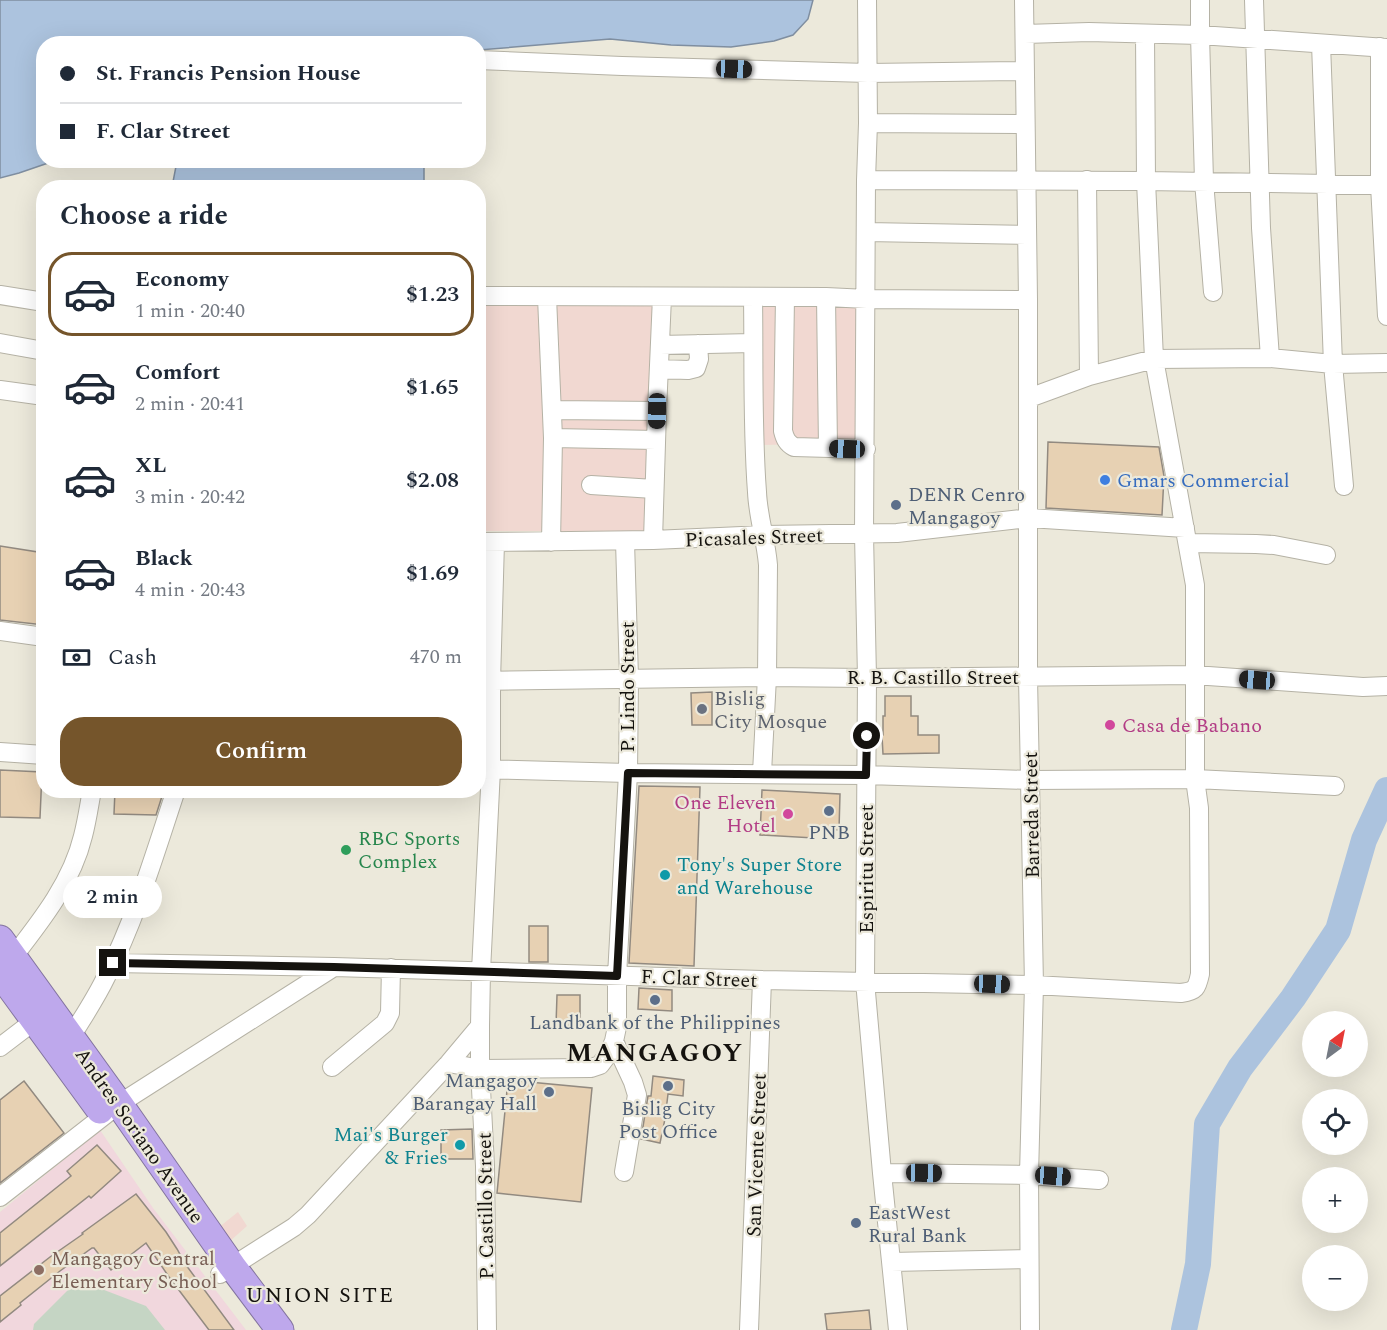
<!DOCTYPE html>
<html lang="en">
<head>
<meta charset="utf-8">
<style>
  :root { --surface:#fff; --page:#f6f6f7; --text:#1f2937; --muted:#747a83; --line:#e0e1e3; --accent:#75552b }
  body { margin:0; font-family:Spectral,serif; background:var(--page); color:var(--text); height:100vh; display:flex; flex-direction:column; font-size:22px; white-space:nowrap }
  * { box-sizing:border-box; margin:0 }
  p { font-size:20px; color:var(--muted) }
  .icon { flex:none; width:33px; height:33px; fill:none; stroke:currentColor; stroke-width:2; stroke-linecap:round; stroke-linejoin:round }
  .map { position:relative; flex:1; overflow:hidden }
  .drawer { position:absolute; left:36px; top:180px; width:450px; height:618px; display:flex; flex-direction:column; background:var(--surface); border-radius:24px; box-shadow:0 6px 24px #0002 }
  .drawer>* { flex:none }
  .top-card { position:absolute; left:36px; top:36px; width:450px; height:132px; border-radius:24px; box-shadow:0 6px 24px #0002; display:grid; align-content:center; height:132px; padding:0 24px; background:var(--surface) }
  .needle { width:39px; rotate:32deg }
  .tools { position:absolute; left:1302px; top:1011px; display:grid; gap:12px }
  .tools a { display:grid; place-items:center; width:66px; height:66px; border-radius:50%; background:var(--surface); box-shadow:0 6px 24px #0002; font-size:30px }
  .end { position:absolute; width:27px; height:27px; margin:-14px; border:8px solid #15130f; background:#fff; box-shadow:0 0 0 3px #fff }
  .from { border-radius:50% }
  .bubble { position:absolute; height:42px; border-radius:21px; background:var(--surface); box-shadow:0 6px 24px #0002; font-size:20px; font-weight:600; line-height:42px; text-align:center }
  .car { position:absolute; width:18px; height:36px; margin:-18px -9px; border-radius:8px; box-shadow:0 0 4px 2px #0007; background:linear-gradient(#222 24%,#8ab4d8 0 40%,#222 0 76%,#8ab4d8 0 86%,#222 0) }
  .top-card b { display:flex; align-items:center; gap:21px; height:57px; font-size:22px }
  .top-card b+b { border-top:2px solid var(--line) }
  .top-card i { width:15px; height:15px; background:var(--text) }
  ul { padding:0; list-style:none }
  li { display:flex; align-items:center; gap:18px; height:84px; margin:0 12px 9px; padding:0 12px; border:3px solid transparent; border-radius:24px }
  li div { flex:1 }
  li b { display:block; font-size:22px }
  li em { font-style:normal; font-weight:600 }
  li.active { border-color:var(--accent) }
  li>.icon { width:54px; height:54px; stroke-width:1.5 }
  h2 { padding:0 24px; font-size:27px; line-height:72px }
  .pay { display:flex; align-items:center; gap:15px; height:66px; padding:0 24px; font-size:22px }
  .pay p { margin-inline-start:auto }
  .button { display:flex; gap:12px; margin-top:auto; padding:12px 24px }
  .button a { flex:1; height:69px; border-radius:24px; background:var(--accent); color:#fff; font-size:24px; font-weight:600; line-height:69px; text-align:center }
  .map>svg:first-child { display:block }
</style>
</head>
<body>
<div class="map">
<svg width="1387" height="1330" viewBox="0 0 1387 1330">
  <rect width="100%" height="100%" fill="#ece9db"/>
  <!-- commercial -->
  <path fill="#f1d8d1" d="M659,301L652,531H479L478,304Z
    M759,301L861,302V443L762,445Z
    M238,1212L247,1226L229,1242L218,1228Z"/>
  <!-- education -->
  <path fill="#f1d7dd" d="M100,1130L153,1208L246,1330H0V1212Z"/>
  <!-- green -->
  <path fill="#c5d5c4" d="M78,1280L146,1306L165,1330H33L34,1324Z"/>
  <!-- water -->
  <path fill="#acc3de" stroke="#7f8ea0" stroke-width="1.5" d="M0,0H813L808,19L793,35L774,41L731,47L671,45L610,39L479,50L478,44H44V160L54,161L19,173L0,178Z
    M177,161H424V187L348,188L343,185L334,188L172,187Z"/>
  <g fill="none" stroke-linecap="round" stroke-linejoin="round">
    <!-- river -->
    <path stroke="#acc3de" stroke-width="26" d="M1184,1330L1198,1264L1207,1124L1240,1068L1293,998L1338,930L1364,840L1387,790"/>
  </g>
  <!-- building -->
  <path fill="#e7d1b3" stroke="#928a80" stroke-width="1.5" d="M1048,442L1159,447L1164,476L1162,515L1046,508Z
    M0,546L44,553V625L0,620Z
    M712,692V725H692L691,693Z
    M885,696H911V716H918V735H939V753L883,754L882,736L883,735V716H885Z
    M0,770L42,772L40,818L0,817Z
    M639,786L700,787L694,966L629,963Z
    M115,790H164L156,815L114,814Z
    M762,790L840,794L839,830L814,829V838L760,835Z
    M529,926H548V962H529Z
    M639,988L672,990V1011L638,1009Z
    M557,995H580V1026L556,1025Z
    M653,1076L684,1080L683,1096L668,1094L665,1119L660,1143L641,1139L648,1096H651Z
    M508,1080L592,1088L581,1202L497,1193Z
    M24,1081L64,1133L0,1183V1100Z
    M472,1129L473,1159H441V1130Z
    M97,1145L121,1171L91,1198L89,1196L0,1266V1233L71,1176L67,1171Z
    M136,1194L166,1232L177,1249L186,1265L234,1330H209L169,1277L146,1243L111,1270L94,1248H92L60,1271L20,1303L21,1305L0,1322V1296L50,1257L83,1234L82,1233Z
    M869,1310L871,1330H827L825,1314Z"/>
  <g fill="none" stroke-linecap="round" stroke-linejoin="round">
    <!-- minor casing -->
    <g stroke="#b5b2a5" stroke-width="20">
      <path id="minor" d="M867,0L868,123L866,180L864,534L867,678L865,981L882,1173L898,1330
        M1024,0L1028,300V677L1034,985L1029,1175L1030,1330
        M1200,0V35L1204,181L1213,292
        M1254,0L1261,228L1270,358
        M1025,34L1089,32L1200,35L1387,48
        M1321,44L1333,364L1344,486
        M1380,47V185L1387,316
        M478,60L622,66L868,73L1025,71
        M868,123L1025,124
        M866,180L1146,181L1387,185
        M1087,180L1089,376
        M867,232L1026,235
        M0,295L44,302
        M478,296L826,297L867,299L1028,300
        M547,297L553,438L551,542
        M753,297C754,362 752,427 757,492C758,517 766,540 768,565L767,677L762,773
        M785,297L783,431C785,439 787,443 794,447L866,449
        M826,297L828,448
        M0,343L44,351
        M660,345L753,343
        M659,369L688,370L696,368L699,359L698,344
        M0,390L44,396
        M1029,398L1089,376L1154,359L1270,358L1333,364L1387,363
        M552,410L657,411
        M553,438L656,440
        M591,485L654,489
        M653,540L657,411L662,297
        M478,542L653,540L764,535L897,533L1029,518L1185,528
        M1188,543L1256,544L1274,545L1326,555
        M0,631L44,637
        M478,681L767,677L867,678L1194,675L1363,687L1387,686
        M0,752L44,755
        M478,769L628,773L866,775L1030,780L1195,779L1335,786
        M13,957C41,921 72,882 83,836C87,821 89,806 92,790
        M113,963L334,967L762,980L1034,985L1181,993C1196,991 1197,988 1200,974L1199,808L1195,779V585L1154,359L1146,181L1145,34
        M71,1037C83,1017 96,998 106,977C136,918 155,853 176,790
        M614,1041L633,1082L637,1095L624,1172
        M0,1047L42,1015
        M449,1063L480,1069L591,1068L600,1065L609,1053L614,1041L617,1027V976L628,773L629,678L625,541
        M332,1067L385,1023L390,1013L391,968
        M882,1173L1029,1175L1099,1180
        M0,1197L119,1104L334,967
        M891,1262L1029,1259
        M220,1274L294,1227L308,1215L449,1063L480,1026
        M487,1330L485,1166L480,1069V1026L481,971L491,769V681L495,542
        M749,1330L762,980"/>
    </g>
    <!-- highway casing -->
    <g stroke="#83749f" stroke-width="29">
      <path id="highway" d="M0,939L119,1104L232,1266L280,1330
        M0,973L100,1110"/>
    </g>
    <!-- minor -->
    <use href="#minor" stroke="#fff" stroke-width="18"/>
    <!-- highway -->
    <use href="#highway" stroke="#bea8ec" stroke-width="27"/>
  </g>
  <g fill="none" stroke-linecap="round" stroke-linejoin="round">
    <!-- route -->
    <path stroke="#15130f" stroke-width="8" d="M113,963L334,967L617,976L628,773L866,775L867,736"/>
  </g>
  <!-- markers -->
  <circle fill="#3f7fe0" stroke="#ece9db" stroke-width="2" cx="1105" cy="480" r="6"/>
  <g fill="#5c6f8a" stroke="#ece9db" stroke-width="2">
    <circle cx="896" cy="505" r="6"/>
    <circle cx="829" cy="811" r="6"/>
    <circle cx="655" cy="1000" r="6"/>
    <circle cx="668" cy="1086" r="6"/>
    <circle cx="549" cy="1092" r="6"/>
    <circle cx="856" cy="1223" r="6"/>
  </g>
  <circle fill="#6b7280" stroke="#ece9db" stroke-width="2" cx="702" cy="709" r="6"/>
  <g fill="#d1479c" stroke="#ece9db" stroke-width="2">
    <circle cx="1110" cy="725" r="6"/>
    <circle cx="788" cy="814" r="6"/>
  </g>
  <circle fill="#2e9e5b" stroke="#ece9db" stroke-width="2" cx="346" cy="850" r="6"/>
  <g fill="#0f9aa8" stroke="#ece9db" stroke-width="2">
    <circle cx="665" cy="875" r="6"/>
    <circle cx="460" cy="1145" r="6"/>
  </g>
  <circle fill="#8d6e63" stroke="#ece9db" stroke-width="2" cx="39" cy="1270" r="6"/>
  <g text-anchor="middle" stroke-width="4.5" stroke-linejoin="round" paint-order="stroke">
    <!-- shop labels -->
    <g font-size="20" fill="#366cbe" stroke="#ece9db" text-anchor="start">
      <text x="1117" y="487">Gmars Commercial</text>
    </g>
    <!-- service labels -->
    <g font-size="20" fill="#4e5e75" stroke="#ece9db">
      <text x="908" y="501" text-anchor="start">DENR Cenro<tspan x="908" dy="23">Mangagoy</tspan></text>
      <text x="829" y="839">PNB</text>
      <text x="655" y="1029">Landbank of the Philippines</text>
      <text x="537" y="1087" text-anchor="end">Mangagoy<tspan x="537" dy="23">Barangay Hall</tspan></text>
      <text x="668" y="1115">Bislig City<tspan x="668" dy="23">Post Office</tspan></text>
      <text x="868" y="1219" text-anchor="start">EastWest<tspan x="868" dy="23">Rural Bank</tspan></text>
    </g>
    <!-- street labels -->
    <g font-size="20" fill="#15130f" stroke="#ece9db">
      <text transform="translate(754 537) rotate(-2)" y="7">Picasales Street</text>
      <text x="933" y="684">R. B. Castillo Street</text>
      <text transform="translate(627 687) rotate(-90)" y="7">P. Lindo Street</text>
      <text transform="translate(1031 815) rotate(-91)" y="7">Barreda Street</text>
      <text transform="translate(866 869) rotate(-90)" y="7">Espiritu Street</text>
      <text transform="translate(699 978) rotate(2)" y="7">F. Clar Street</text>
      <text transform="translate(140 1135) rotate(55)" y="7">Andres Soriano Avenue</text>
      <text transform="translate(756 1155) rotate(-88)" y="7">San Vicente Street</text>
      <text transform="translate(485 1206) rotate(-91)" y="7">P. Castillo Street</text>
    </g>
    <!-- worship labels -->
    <g font-size="20" fill="#5b616d" stroke="#ece9db" text-anchor="start">
      <text x="714" y="705">Bislig<tspan x="714" dy="23">City Mosque</tspan></text>
    </g>
    <!-- hotel labels -->
    <g font-size="20" fill="#b23c85" stroke="#ece9db" text-anchor="start">
      <text x="1122" y="732">Casa de Babano</text>
      <text x="776" y="809" text-anchor="end">One Eleven<tspan x="776" dy="23">Hotel</tspan></text>
    </g>
    <!-- leisure labels -->
    <g font-size="20" fill="#27864d" stroke="#ece9db" text-anchor="start">
      <text x="358" y="845">RBC Sports<tspan x="358" dy="23">Complex</tspan></text>
    </g>
    <!-- culture labels -->
    <g font-size="20" fill="#0d838f" stroke="#ece9db" text-anchor="start">
      <text x="677" y="871">Tony's Super Store<tspan x="677" dy="23">and Warehouse</tspan></text>
      <text x="448" y="1141" text-anchor="end">Mai's Burger<tspan x="448" dy="23">&amp; Fries</tspan></text>
    </g>
    <!-- education labels -->
    <g font-size="20" fill="#785e54" stroke="#ece9db" text-anchor="start">
      <text x="51" y="1265">Mangagoy Central<tspan x="51" dy="23">Elementary School</tspan></text>
    </g>
    <!-- quarter labels -->
    <g font-size="22" letter-spacing="1.5" fill="#15130f" stroke="#ece9db">
      <text x="320" y="1302">UNION SITE</text>
    </g>
    <!-- district labels -->
    <g font-size="26" font-weight="bold" letter-spacing="1.5" fill="#15130f" stroke="#ece9db">
      <text x="655" y="1061">MANGAGOY</text>
    </g>
  </g>
</svg>
<div class="tools">
<a><svg class="needle" viewBox="-14 -14 28 28"><path d="M0-13l5 13h-10z" fill="#e53935"/><path d="M0 13l5-13h-10z" fill="#747a83"/></svg></a>
<a><svg class="icon" aria-label="locate" viewBox="0 0 24 24"><circle cx="12" cy="12" r="6"/><path d="M12 2v4M12 18v4M2 12h4M18 12h4"/></svg></a>
<a>+</a>
<a>−</a>
</div>
<i class="end from" style="left:867px;top:736px"></i>
<i class="end" style="left:113px;top:963px"></i>
<div class="bubble" style="left:63px;top:876px;width:99px">2 min</div>
<i class="car" style="left:734px;top:69px;rotate:92deg"></i>
<i class="car" style="left:657px;top:411px;rotate:181deg"></i>
<i class="car" style="left:847px;top:449px;rotate:272deg"></i>
<i class="car" style="left:1257px;top:680px;rotate:274deg"></i>
<i class="car" style="left:992px;top:984px;rotate:92deg"></i>
<i class="car" style="left:924px;top:1173px;rotate:91deg"></i>
<i class="car" style="left:1053px;top:1176px;rotate:94deg"></i>
<div class="top-card">
<b><i class="from"></i>St. Francis Pension House</b>
<b><i></i>F. Clar Street</b>
</div>
<section class="drawer">
<h2>Choose a ride</h2>
<ul>
<li class="active"><svg class="icon" aria-label="car" viewBox="0 0 24 24"><path d="M5 17H2v-5l4-1 3-4h7l3 4 3 1v5h-3M9 17h6M6 11h13"/><circle cx="7" cy="17" r="2"/><circle cx="17" cy="17" r="2"/></svg><div><b>Economy</b><p>1 min · 20:40</p></div><em>$1.23</em></li>
<li><svg class="icon" aria-label="car" viewBox="0 0 24 24"><path d="M5 17H2v-5l4-1 3-4h7l3 4 3 1v5h-3M9 17h6M6 11h13"/><circle cx="7" cy="17" r="2"/><circle cx="17" cy="17" r="2"/></svg><div><b>Comfort</b><p>2 min · 20:41</p></div><em>$1.65</em></li>
<li><svg class="icon" aria-label="car" viewBox="0 0 24 24"><path d="M5 17H2v-5l4-1 3-4h7l3 4 3 1v5h-3M9 17h6M6 11h13"/><circle cx="7" cy="17" r="2"/><circle cx="17" cy="17" r="2"/></svg><div><b>XL</b><p>3 min · 20:42</p></div><em>$2.08</em></li>
<li><svg class="icon" aria-label="car" viewBox="0 0 24 24"><path d="M5 17H2v-5l4-1 3-4h7l3 4 3 1v5h-3M9 17h6M6 11h13"/><circle cx="7" cy="17" r="2"/><circle cx="17" cy="17" r="2"/></svg><div><b>Black</b><p>4 min · 20:43</p></div><em>$1.69</em></li>
</ul>
<div class="pay"><svg class="icon" aria-label="cash" viewBox="0 0 24 24"><path d="M3 7h18v10H3z"/><circle cx="12" cy="12" r="2"/></svg>Cash<p>470 m</p></div>
<div class="button"><a>Confirm</a></div>
</section>
</div>
</body>
</html>
